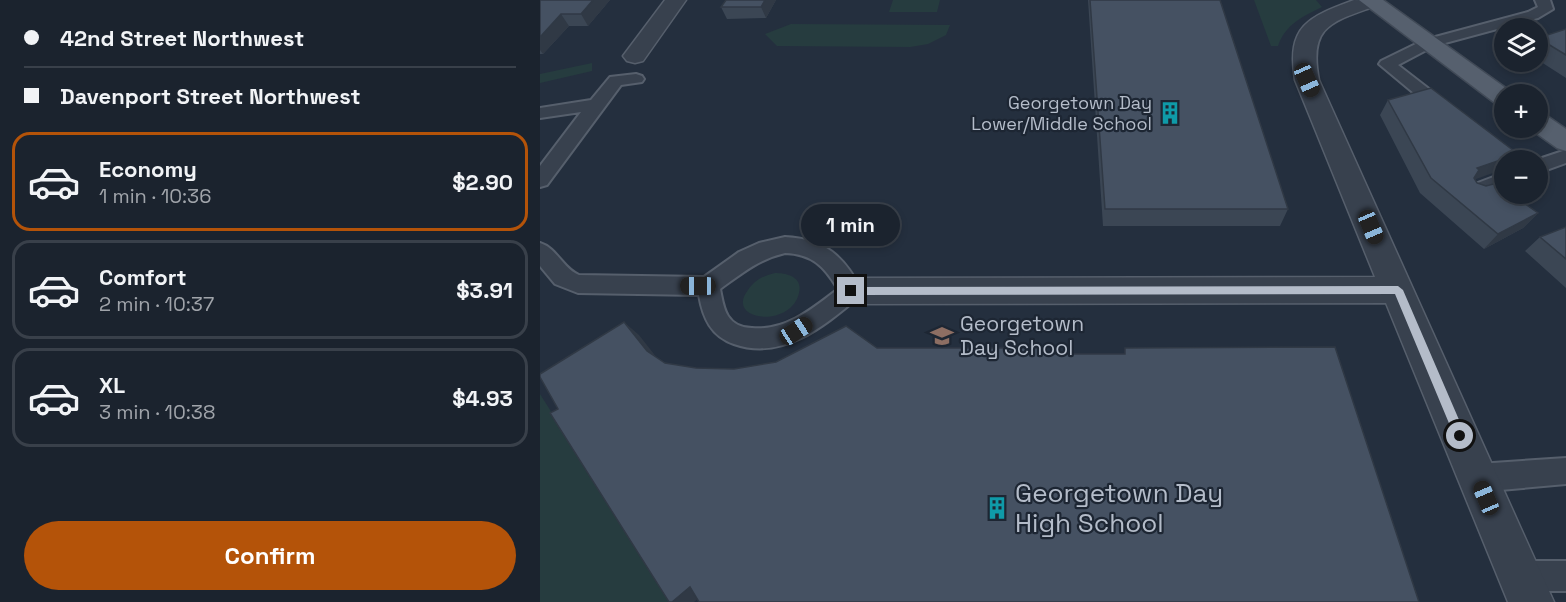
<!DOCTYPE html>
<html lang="en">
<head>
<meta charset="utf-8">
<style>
  :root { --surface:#1b232e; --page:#242b36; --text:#f1f3f6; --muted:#a0a4aa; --line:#39404a; --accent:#b45309 }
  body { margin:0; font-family:"Space Grotesk",sans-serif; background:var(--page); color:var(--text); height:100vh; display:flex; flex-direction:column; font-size:22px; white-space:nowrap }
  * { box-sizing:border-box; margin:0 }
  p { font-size:20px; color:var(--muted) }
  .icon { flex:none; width:33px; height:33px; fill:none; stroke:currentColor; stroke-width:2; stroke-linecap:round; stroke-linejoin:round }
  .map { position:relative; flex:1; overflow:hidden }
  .panel { display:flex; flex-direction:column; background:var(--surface); width:540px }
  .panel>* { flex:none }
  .guide { display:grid; align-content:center; height:132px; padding:0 24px; background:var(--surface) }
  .controls { position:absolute; left:954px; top:18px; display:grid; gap:12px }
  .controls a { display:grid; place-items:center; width:54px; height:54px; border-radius:50%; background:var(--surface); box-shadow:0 3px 9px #0003,0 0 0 2px var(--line); font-size:30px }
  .end { position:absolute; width:27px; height:27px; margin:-14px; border:8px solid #b4bcc9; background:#111; box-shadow:0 0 0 3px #111 }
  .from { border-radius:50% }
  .bubble { position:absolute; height:42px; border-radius:21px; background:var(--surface); box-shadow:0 3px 9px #0003,0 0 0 2px var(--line); font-size:20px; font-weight:700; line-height:42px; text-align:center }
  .car { position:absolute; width:18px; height:36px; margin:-18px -9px; border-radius:8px; box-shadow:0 0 4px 2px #0007; background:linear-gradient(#222 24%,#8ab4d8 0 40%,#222 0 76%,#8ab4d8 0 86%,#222 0) }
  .guide b { display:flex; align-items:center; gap:21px; height:57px; font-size:22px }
  .guide b+b { border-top:2px solid var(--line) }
  .guide i { width:15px; height:15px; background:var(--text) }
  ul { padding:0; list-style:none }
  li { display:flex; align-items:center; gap:18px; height:99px; margin:0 12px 9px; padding:0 12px; border:3px solid var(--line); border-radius:18px }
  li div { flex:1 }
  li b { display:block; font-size:22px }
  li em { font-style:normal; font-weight:700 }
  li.active { border-color:var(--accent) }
  li>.icon { width:54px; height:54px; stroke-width:1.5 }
  .action { display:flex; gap:12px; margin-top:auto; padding:12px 24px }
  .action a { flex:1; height:69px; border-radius:36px; background:var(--accent); color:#fff; font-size:24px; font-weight:700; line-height:69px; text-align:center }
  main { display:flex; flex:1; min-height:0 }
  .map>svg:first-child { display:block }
</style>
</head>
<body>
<main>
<section class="panel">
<div class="guide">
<b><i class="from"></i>42nd Street Northwest</b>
<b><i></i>Davenport Street Northwest</b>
</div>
<ul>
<li class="active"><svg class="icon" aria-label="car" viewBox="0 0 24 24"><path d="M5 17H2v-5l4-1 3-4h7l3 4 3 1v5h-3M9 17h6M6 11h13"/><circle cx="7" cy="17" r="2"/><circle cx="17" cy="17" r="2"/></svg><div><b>Economy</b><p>1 min · 10:36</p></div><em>$2.90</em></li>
<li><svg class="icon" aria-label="car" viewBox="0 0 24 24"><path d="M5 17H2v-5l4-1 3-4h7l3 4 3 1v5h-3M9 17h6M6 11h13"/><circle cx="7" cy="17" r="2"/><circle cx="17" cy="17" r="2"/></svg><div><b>Comfort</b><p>2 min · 10:37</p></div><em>$3.91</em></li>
<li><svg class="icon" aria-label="car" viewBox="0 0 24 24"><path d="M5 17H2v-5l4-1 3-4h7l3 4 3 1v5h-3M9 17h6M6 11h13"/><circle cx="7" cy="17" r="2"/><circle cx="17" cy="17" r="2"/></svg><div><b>XL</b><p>3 min · 10:38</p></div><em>$4.93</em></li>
</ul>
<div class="action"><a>Confirm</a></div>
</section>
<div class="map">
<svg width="1026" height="602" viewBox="0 0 1026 602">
  <rect width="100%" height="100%" fill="#242f3e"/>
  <!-- green -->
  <path fill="#263c3f" d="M353,0H400L397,12H349Z
    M714,0H776L782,7C763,16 745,25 738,46H731Z
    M251,24L410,25L406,35L388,44L370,47L237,46L225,34Z
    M52,63V71L0,83V74Z
    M235,273C247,273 263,277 259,293C251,329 184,321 208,290C215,280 223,276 235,273Z
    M0,394L131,602H0Z"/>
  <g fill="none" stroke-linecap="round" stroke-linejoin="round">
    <!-- lane casing -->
    <g stroke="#565f6c" stroke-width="4">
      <path id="lane" d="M995,0H1010L1013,9L998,18L894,46L858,65L911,106L914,110L911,114H899L839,64L841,61L884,40L988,12L998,7Z
        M96,74L102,76L104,79L102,82L81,85L7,185L0,187V166L41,112L0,118V108L51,100L70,77Z
        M1026,150V163L998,173L996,160Z
        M964,173V187L934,199L927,197L924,192L927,187Z
        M245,237C285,239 304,256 322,291L319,297C284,326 243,361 194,344C171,336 163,318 159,295L38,293L15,284L0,266V243C17,248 23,269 39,275L164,277L199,252L219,243ZM245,253C272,254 284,266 298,289C272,309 246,331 212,328C202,328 193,324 188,316C183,308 182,298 180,289C201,274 219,259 245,253Z
        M1026,458V484L938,492L928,488L924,478L928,468L938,464Z
        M980,561H1026V591H980L969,587L965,576L969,565Z"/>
    </g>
    <!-- street casing -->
    <g stroke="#565f6c" stroke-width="3">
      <path id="street" d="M125,0H146L103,61L95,63L87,61L83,56Z
        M814,0L841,1L838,5C793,22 768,24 779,80L1014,602H968L846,303L311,304L299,300L295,291L299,282L311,278L835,277L755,80C746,26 768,17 814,0Z"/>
    </g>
    <!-- primary casing -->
    <g stroke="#414a57" stroke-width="3">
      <path id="primary" d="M819,0H843L974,94H964V105L955,103Z
        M998,114L1007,116L1026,129V151L1017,148L989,128H998Z"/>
    </g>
    <!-- lane -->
    <use href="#lane" fill="#38414e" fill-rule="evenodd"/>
    <!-- street -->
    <use href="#street" fill="#38414e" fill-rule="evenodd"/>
    <!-- primary -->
    <use href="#primary" fill="#56606e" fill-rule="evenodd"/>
  </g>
  <!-- wall -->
  <path fill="#3b4654" d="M0,0H70L48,26H29L3,54H0Z
    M186,0H236L226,18L187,19L181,7Z
    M548,0H680L748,209L740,226H563Z
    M1026,29V78L998,60V38Z
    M848,100L935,179L937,183L998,213L983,228L944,249L880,193L840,115Z
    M1026,227V288L985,251L1000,237Z"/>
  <!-- shaded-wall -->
  <path fill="#303945" d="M53,0H70L48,26L41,14Z
    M225,0H236L226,18L221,7Z
    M21,14L29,26L3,54L0,50V37Z
    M978,154L972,160H964V169L925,183L937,168Z
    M998,213L983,228L944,249L958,234Z
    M84,322L99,335L121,363L107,351Z
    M150,587L166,592L154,602H132Z"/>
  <!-- building -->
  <path fill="#455162" stroke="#303945" stroke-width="1.5" d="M0,0H53L41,14H21L0,37Z
    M186,0H225L221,7H181Z
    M550,0H680L748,209H565Z
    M1026,29V55L998,38Z
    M891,88L978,154L937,168L939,170L934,178L937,183L946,186L957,183L964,188V194H971L998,213L958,234L891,178L848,100Z
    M1026,227V259L1000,237Z
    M84,322L107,351L125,363L156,368L194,369L236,362L306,326L337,348H507V354H585V348L795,347L879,602H159L150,587L132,602H129L10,413L18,409L0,377V374Z"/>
  <!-- route -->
  <path fill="#b4bcc9" d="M858,286L863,290L926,436L924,440H916L855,294L311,295L306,291L311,287Z"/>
  <!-- icons -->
  <defs>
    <g id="building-bare" transform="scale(1.8)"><path d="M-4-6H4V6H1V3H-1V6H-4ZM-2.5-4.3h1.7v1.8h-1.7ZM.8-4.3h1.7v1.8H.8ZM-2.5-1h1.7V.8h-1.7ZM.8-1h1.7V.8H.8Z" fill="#0f9aa8" stroke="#1d2633" stroke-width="2.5" paint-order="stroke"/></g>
    <g id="school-bare" transform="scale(1.8)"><path d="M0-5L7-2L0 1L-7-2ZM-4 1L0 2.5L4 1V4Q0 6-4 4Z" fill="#8d6e63" stroke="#1d2633" stroke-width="2.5" paint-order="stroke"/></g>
  </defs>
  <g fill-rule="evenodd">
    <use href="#building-bare" x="630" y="113"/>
    <use href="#school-bare" x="402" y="336"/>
    <use href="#building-bare" x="457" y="508"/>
  </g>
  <g text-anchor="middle" stroke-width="4.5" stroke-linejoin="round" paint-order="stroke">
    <!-- far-poi labels -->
    <g font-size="18" fill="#b4bcc9" stroke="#1d2633" text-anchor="end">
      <text x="612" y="109">Georgetown Day<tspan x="612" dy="21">Lower/Middle School</tspan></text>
    </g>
    <!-- poi labels -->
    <g font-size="21" fill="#b4bcc9" stroke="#1d2633" text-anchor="start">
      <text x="420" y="331">Georgetown<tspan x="420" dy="24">Day School</tspan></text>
    </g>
    <!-- near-poi labels -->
    <g font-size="26" fill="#b4bcc9" stroke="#1d2633" text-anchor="start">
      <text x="475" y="502">Georgetown Day<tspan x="475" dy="30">High School</tspan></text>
    </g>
  </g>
</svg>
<div class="controls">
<a><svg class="icon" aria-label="layers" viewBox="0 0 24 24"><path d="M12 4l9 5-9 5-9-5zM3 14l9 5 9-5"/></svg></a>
<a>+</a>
<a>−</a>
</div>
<i class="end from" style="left:920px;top:436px"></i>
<i class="end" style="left:311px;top:291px"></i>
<div class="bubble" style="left:261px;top:204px;width:99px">1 min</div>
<i class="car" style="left:767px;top:80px;rotate:156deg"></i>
<i class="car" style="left:831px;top:227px;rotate:157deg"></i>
<i class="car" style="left:158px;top:286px;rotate:270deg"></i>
<i class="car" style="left:256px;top:331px;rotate:57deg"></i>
<i class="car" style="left:946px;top:498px;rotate:337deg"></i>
</div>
</main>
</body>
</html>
